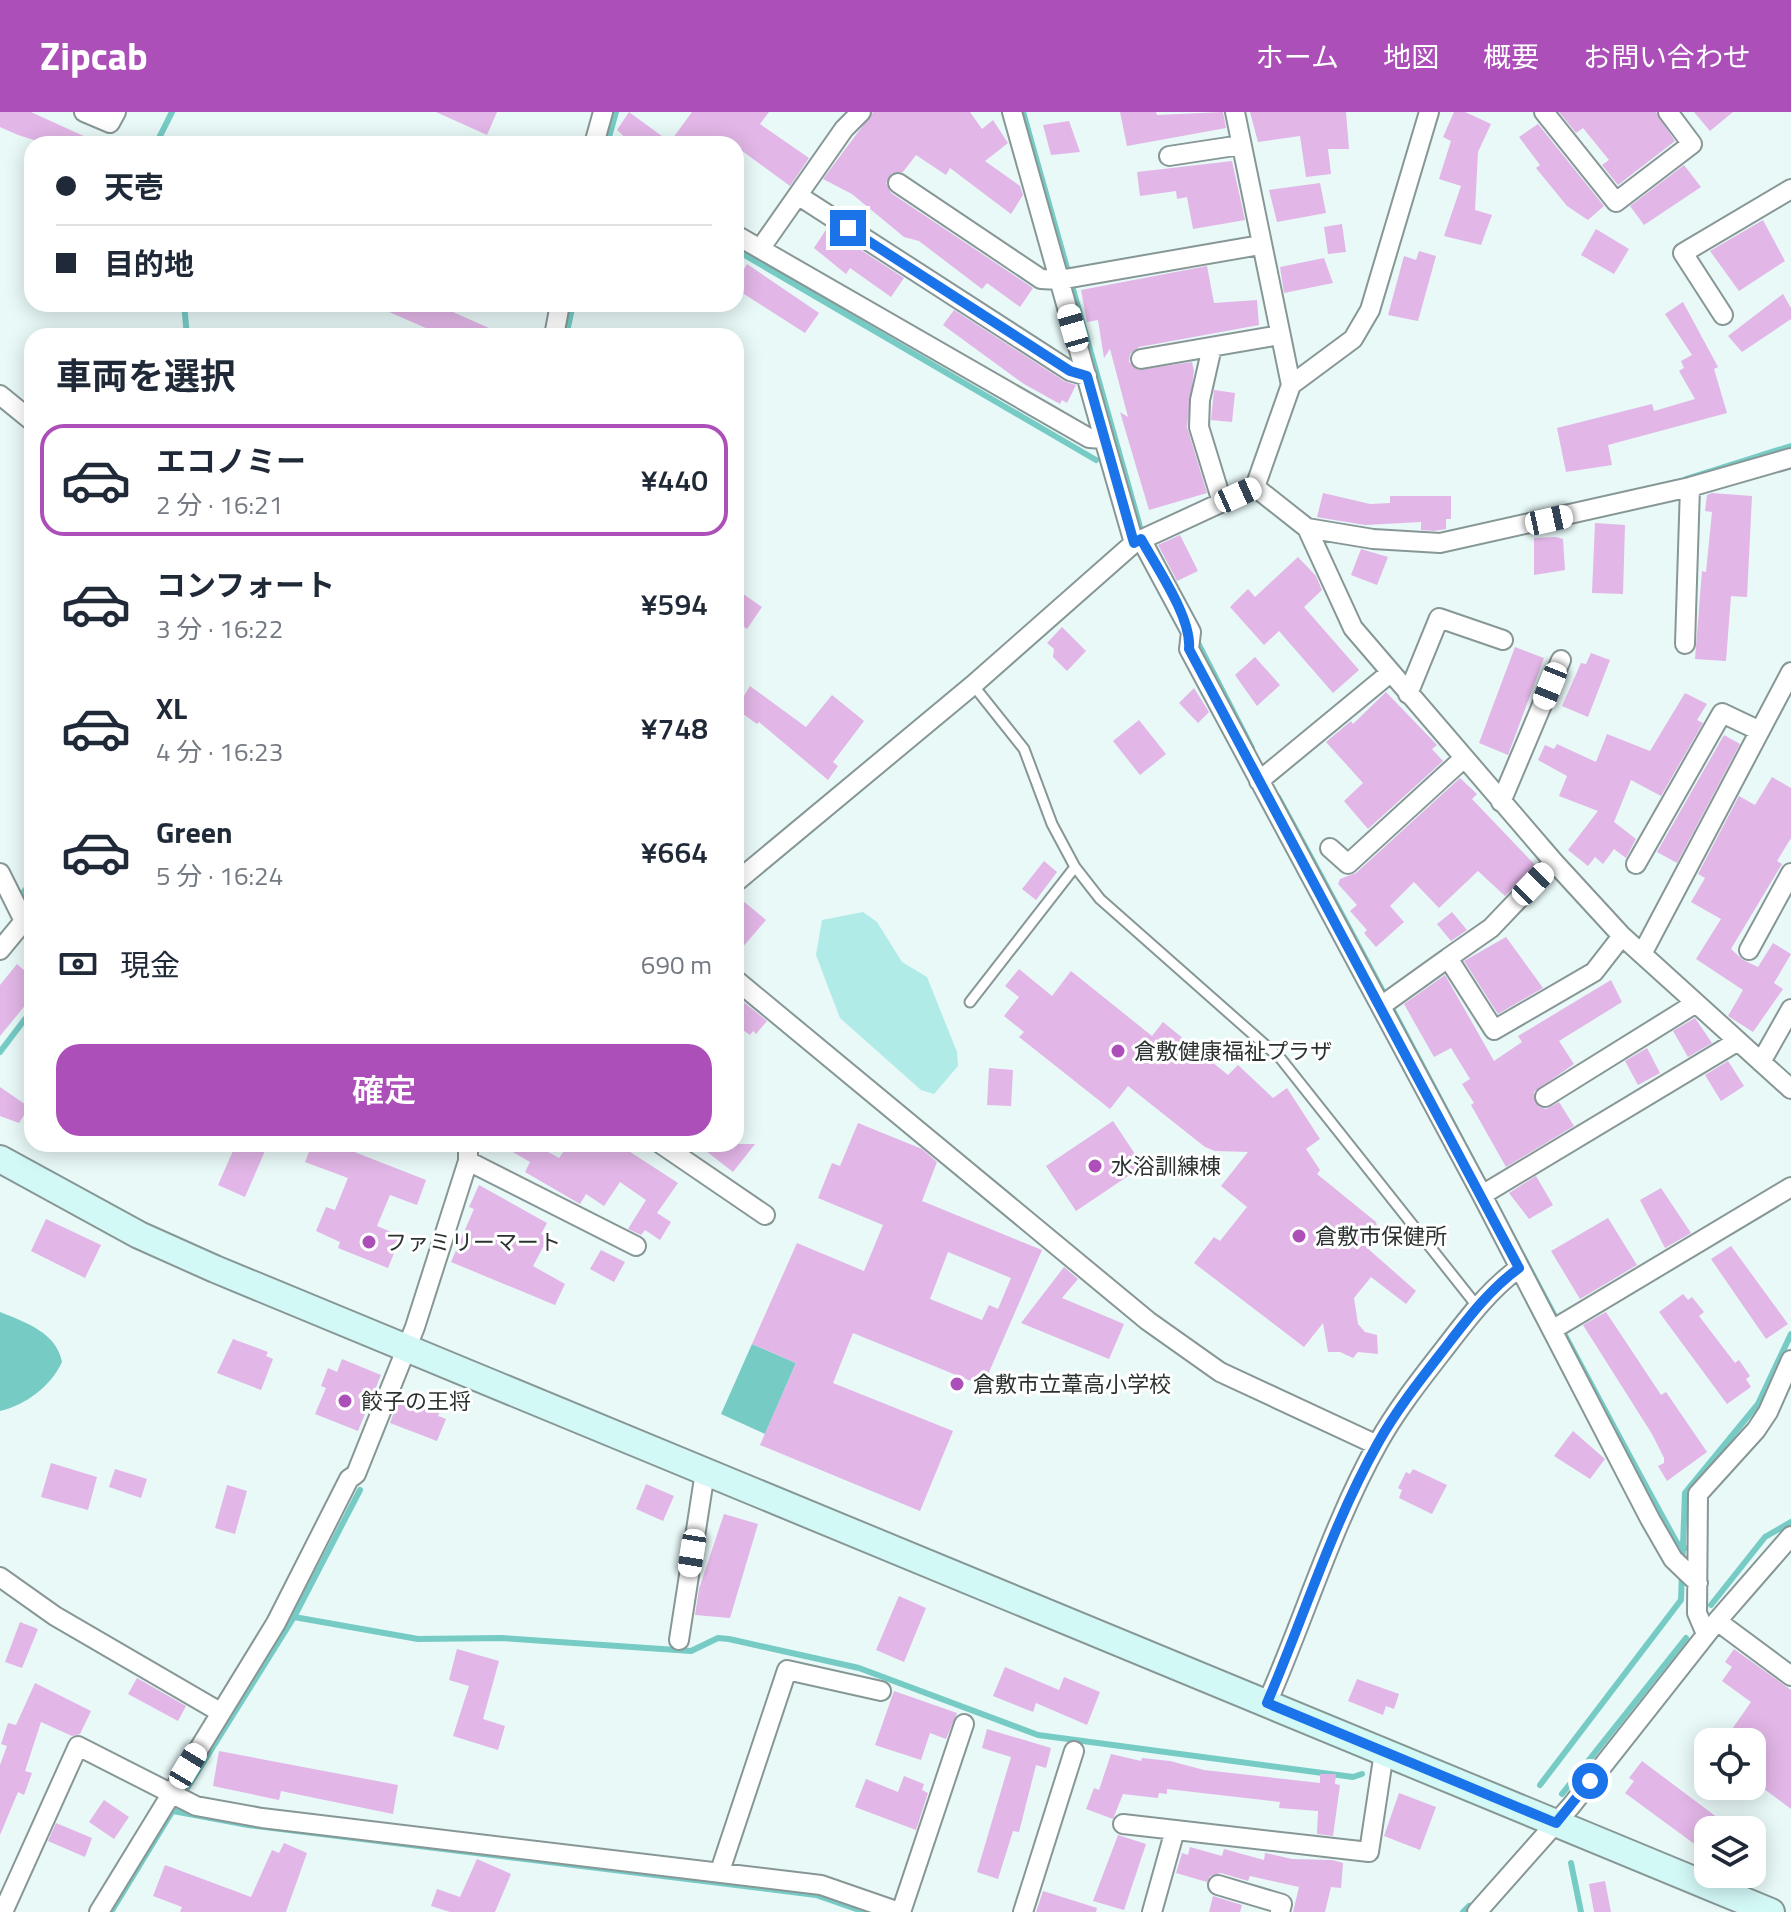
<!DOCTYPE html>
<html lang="ja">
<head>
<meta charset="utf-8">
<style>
  :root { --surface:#fff; --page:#f6f6f7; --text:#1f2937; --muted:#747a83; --line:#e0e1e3; --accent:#ac4fb9 }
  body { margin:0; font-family:"Titillium Web","Noto Sans JP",sans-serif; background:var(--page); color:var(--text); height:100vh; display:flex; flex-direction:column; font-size:30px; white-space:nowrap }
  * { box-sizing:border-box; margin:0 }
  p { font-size:26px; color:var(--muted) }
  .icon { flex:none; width:44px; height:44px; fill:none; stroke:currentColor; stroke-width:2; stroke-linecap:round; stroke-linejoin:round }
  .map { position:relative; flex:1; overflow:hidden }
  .panel { position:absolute; left:24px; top:216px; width:720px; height:824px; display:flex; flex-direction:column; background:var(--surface); border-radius:24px; box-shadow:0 4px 20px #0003 }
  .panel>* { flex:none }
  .top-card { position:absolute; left:24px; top:24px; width:720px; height:176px; border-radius:24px; box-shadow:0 4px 20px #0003; display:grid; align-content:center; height:176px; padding:0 32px; background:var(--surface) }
  .fabs { position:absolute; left:1694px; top:1616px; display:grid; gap:16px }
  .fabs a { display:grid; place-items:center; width:72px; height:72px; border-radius:16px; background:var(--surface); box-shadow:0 4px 20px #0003; font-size:40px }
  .end { position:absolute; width:36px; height:36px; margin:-18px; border:10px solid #1a73e8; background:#fff; box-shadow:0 0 0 4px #fff }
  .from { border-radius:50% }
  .car { position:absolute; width:24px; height:48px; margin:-24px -12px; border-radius:10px; box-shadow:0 0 6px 2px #0007; background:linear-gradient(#fff 24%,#345 0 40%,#fff 0 76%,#345 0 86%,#fff 0) }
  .top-card b { display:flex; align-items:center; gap:28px; height:76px; font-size:30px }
  .top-card b+b { border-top:2px solid var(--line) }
  .top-card i { width:20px; height:20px; background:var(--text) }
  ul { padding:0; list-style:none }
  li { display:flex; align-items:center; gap:24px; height:112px; margin:0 16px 12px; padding:0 16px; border:4px solid transparent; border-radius:24px }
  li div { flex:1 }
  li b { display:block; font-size:30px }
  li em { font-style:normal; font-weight:600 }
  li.on { border-color:var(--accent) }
  li>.icon { width:72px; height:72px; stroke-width:1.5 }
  h2 { padding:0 32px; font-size:36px; line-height:96px }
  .pay { display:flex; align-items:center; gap:20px; height:88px; padding:0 32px; font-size:30px }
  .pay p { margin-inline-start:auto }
  .action { display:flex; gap:16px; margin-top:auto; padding:16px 32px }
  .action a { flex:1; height:92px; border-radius:24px; background:var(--accent); color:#fff; font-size:32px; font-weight:600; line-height:92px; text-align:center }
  header { display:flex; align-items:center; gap:48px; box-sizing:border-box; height:112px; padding:0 40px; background:var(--accent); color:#fff }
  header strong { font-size:38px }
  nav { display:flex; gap:44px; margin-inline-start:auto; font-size:28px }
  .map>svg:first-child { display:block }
</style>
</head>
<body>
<header>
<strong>Zipcab</strong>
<nav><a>ホーム</a><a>地図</a><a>概要</a><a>お問い合わせ</a></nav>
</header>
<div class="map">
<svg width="1791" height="1800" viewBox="0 0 1791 1800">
  <rect width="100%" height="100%" fill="#e8f9f8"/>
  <!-- green -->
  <path fill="#b0ebe7" d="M863,800L877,810L902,850L927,865L957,940L958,954L934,982L921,978L840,906L816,843L822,808Z"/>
  <!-- water -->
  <path fill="#76cbc5" d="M0,1200C25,1210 57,1221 62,1250C51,1274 26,1293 0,1299Z
    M752,1232L796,1251L765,1322L721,1302Z"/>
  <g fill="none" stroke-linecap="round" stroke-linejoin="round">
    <!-- stream -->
    <path stroke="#76cbc5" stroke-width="6" d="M1023,0L1140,415
      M156,32L172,0
      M607,32L616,0
      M736,138L1096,348
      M184,192L187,224
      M566,224L573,192
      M1686,367L1791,334
      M1197,529L1252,636
      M1278,685C1414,932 1541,1184 1677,1431L1685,1436
      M32,770L22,782L32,799
      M0,940L25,907L32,903
      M1711,1493L1765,1425L1791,1410
      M294,1505L418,1527L501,1526L691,1539L718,1526L729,1527L859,1556L1038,1623L1353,1665L1362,1662
      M1540,1673L1681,1488L1685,1381L1758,1292L1791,1222
      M1562,1682L1686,1526
      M181,1686L294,1505L360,1378
      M173,1699L248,1713L816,1783L865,1800
      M1571,1751L1581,1800
      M111,1800L175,1695
      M1463,1800L1469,1794"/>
  </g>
  <!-- building -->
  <path fill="#e2b6e7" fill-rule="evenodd" d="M0,0H31L101,32H47L18,23L0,15Z
    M436,0H497L487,23Z
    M629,0L670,30L692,0H769L760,12L809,46L790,74L723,25L718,32H632L617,18Z
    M873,0H970L982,17L993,8L1008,31L985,49L1020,74L1023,83L1011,102L950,56L946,63L916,43L903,60L892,61L886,71L891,81L1033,176L1020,195L987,171L982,177L919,129L904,125L852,82L823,67Z
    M1120,0H1156L1157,3L1223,0L1226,16L1127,34Z
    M1250,0H1346L1349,37H1328L1331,62L1306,65L1300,24L1258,30Z
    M1454,0H1465L1491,12L1478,40L1475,98L1492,103L1481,133L1444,124L1461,74L1439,67L1451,29L1443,25Z
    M1559,0H1656L1675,29L1618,73L1602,53L1609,48L1583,16L1576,21Z
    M1694,0H1733L1710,19Z
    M1069,9L1080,40L1051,43L1043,13Z
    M1538,12L1604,94L1588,108L1567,94L1536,56L1540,53L1519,25Z
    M1232,49L1245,108L1193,117L1187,85L1177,87L1176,79L1140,84L1137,60Z
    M1684,53L1701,75L1644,113L1630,94Z
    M1320,71L1326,101L1277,110L1269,78Z
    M1763,108L1785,149L1739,179L1710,139Z
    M1342,112L1346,140L1328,142L1324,115Z
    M827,116L904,166L891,185L850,156L846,162L814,136Z
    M1596,117L1629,137L1614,162L1581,143Z
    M1419,139L1436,144L1418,209L1388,203L1404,144L1416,148Z
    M1324,146L1333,171L1284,181L1280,155Z
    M747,152L819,201L805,221L736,177V154L743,159Z
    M1207,154L1214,191L1257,188L1259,213L1139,235L1130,242L1129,250L1138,258L1192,250L1194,259L1187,315L1207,381L1149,398L1120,300L1128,305L1110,237L1104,246L1098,208L1087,210L1081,178Z
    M1783,182L1791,196V207L1742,240L1728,224Z
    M1683,190L1718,255L1714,257L1727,301L1608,333L1612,353L1566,360L1557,316L1652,292L1654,299L1695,287L1679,259L1684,256L1681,249L1692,243L1665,202Z
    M371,192H435L507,224H444Z
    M954,198L1064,269L1076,273L1067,291L1062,288L1060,292L1024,272L943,213Z
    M1214,278L1235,281L1232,310L1211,308Z
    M1323,381L1370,392L1390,391V384H1451V407H1446V417L1434,419L1421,418V410L1365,413L1322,406L1317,405Z
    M1712,381L1752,384L1747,485L1731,484L1726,549L1695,547L1702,459L1706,460L1712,400L1705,399L1707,383Z
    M1595,411L1625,413L1623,482L1592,481Z
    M1180,423L1198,459L1177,469L1158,433Z
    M1556,425L1563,427L1565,458L1534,463V426Z
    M1361,437L1388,445L1377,473L1351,463Z
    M1298,445L1316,464L1322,478L1304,495L1359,558L1333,581L1279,519L1264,533L1230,495L1248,477L1255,485Z
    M736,477L762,495L747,517L736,509Z
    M1062,515L1086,539L1067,559L1053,545L1054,537L1047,531Z
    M1515,535L1544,546L1508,643L1479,631Z
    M1591,541L1610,548L1588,605L1562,594L1581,551L1586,552Z
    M1255,545L1280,573L1257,594L1235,563Z
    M750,574L806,615L832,583L864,609L833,650L838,654L828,668L759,610L757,612L736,597Z
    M1194,576L1209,600L1198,611L1179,591Z
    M1386,580L1437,633L1432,637L1443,649L1368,717L1344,689L1363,671L1326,630L1351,609L1353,612Z
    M1685,581L1707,592L1697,608L1703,611L1661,684L1631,668L1614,710L1636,727L1626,746L1614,737L1603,752L1595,745L1588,754L1568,738L1598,699L1559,684L1567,664L1538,648L1545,633L1554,637L1557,632L1596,650L1607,622L1650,639Z
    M1139,608L1166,642L1140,663L1113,629Z
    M1724,623L1740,632L1677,751L1657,740Z
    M1772,665L1791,676V726L1777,749L1782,752L1731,837L1743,848L1758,855L1773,831L1791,842L1774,871L1783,877L1753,920L1728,904L1743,878L1696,847L1721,807L1691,790L1705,766L1698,762L1739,684L1755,693Z
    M1460,666L1477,682L1472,687L1535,753L1505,784L1478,759L1439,796L1414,770L1390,794L1404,810L1376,835L1364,821L1367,818L1350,799L1357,793L1338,772L1340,767L1356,761Z
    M1044,749L1057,760L1036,788L1022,777Z
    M736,783L766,808L736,843Z
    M1452,800L1467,818L1451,829L1437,812Z
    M1506,825L1543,876L1498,902L1464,849Z
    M17,852L32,865V885L0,924V873Z
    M1019,857L1052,884L1071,859L1152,924L1163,910L1228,963L1238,953L1273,986L1287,976L1320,1027L1306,1037L1320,1058L1317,1062L1376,1110L1378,1119L1366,1135L1416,1179L1406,1192L1371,1165L1354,1186L1358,1212L1365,1220L1377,1223L1378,1242L1358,1240L1353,1246L1340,1240H1328L1323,1211L1304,1235L1194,1151L1214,1125L1220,1129L1247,1095L1221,1074L1248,1040L1215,1039L1205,1035L1128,974L1110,997L1019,925L1024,920L1004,904L1019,885L1005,874Z
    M1445,863L1494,949L1522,930L1518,924L1611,868L1622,890L1559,929L1574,952L1534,980L1539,995L1546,997L1559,990L1574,1014L1506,1055L1471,993L1474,991L1462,972L1470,967L1451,936L1434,945L1404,892Z
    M736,884L767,909L756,922L753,919L750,923L736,913Z
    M1695,906L1712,931L1688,945L1673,919Z
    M1647,936L1660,961L1638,973L1625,949Z
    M1728,949L1744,974L1721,989L1705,963Z
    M989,956L1013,958L1011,994L987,993Z
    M0,975L29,995L19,1011L0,1004Z
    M1113,1009L1143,1054L1076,1099L1046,1054Z
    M858,1011L922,1037L937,1050L922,1089L1042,1138L983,1274L853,1221L833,1271L953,1319L920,1399L760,1333L796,1251L752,1232L797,1131L864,1159L883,1113L818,1086L832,1051L840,1054ZM948,1140L1011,1166L998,1197L989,1193L982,1208L930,1187Z
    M236,1032H268L245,1085L218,1073Z
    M312,1032H334L426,1068L417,1093L390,1083L377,1114L401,1124L388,1156L338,1136L340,1130L316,1119L326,1095L335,1098L348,1066L305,1050Z
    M499,1032H534L559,1046L569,1032H618L678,1071L657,1101L671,1110L660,1128L645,1118L641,1123L628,1117L646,1088L620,1070L604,1094L586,1082L580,1092L525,1060L530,1050Z
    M697,1032H755L733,1060Z
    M1536,1064L1553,1093L1529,1107L1509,1081Z
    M479,1073L547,1111L541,1122L548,1126L533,1154L565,1172L555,1193L451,1150L474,1097L469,1095Z
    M1661,1076L1691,1121L1665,1136L1640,1088Z
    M1608,1106L1637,1153L1580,1187L1551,1139Z
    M46,1107L101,1133L85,1166L31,1139Z
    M1731,1134L1788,1212L1766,1227L1711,1147Z
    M601,1138L625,1150L614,1170L590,1157Z
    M1064,1155L1078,1167L1062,1186L1124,1212L1109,1247L1021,1211Z
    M1683,1182L1688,1188L1692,1185L1704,1200L1699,1204L1735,1251L1739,1248L1750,1264L1746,1267L1751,1275L1727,1292L1659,1200Z
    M1606,1200L1661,1283L1666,1280L1707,1340L1667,1369L1658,1354L1664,1351V1346L1652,1322L1583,1213Z
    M233,1227L268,1240L266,1244L273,1247L261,1278L217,1261Z
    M342,1247L381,1263L358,1319L315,1302L326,1276L321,1274L328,1256L337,1260Z
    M400,1284L440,1299L438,1304L446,1307L437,1329L390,1311Z
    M1573,1319L1605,1347L1590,1367L1554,1344Z
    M51,1351L97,1365L88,1398L41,1385Z
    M115,1357L147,1367L141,1386L109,1375Z
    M1413,1357L1447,1373L1432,1402L1399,1386L1402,1378L1398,1376L1406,1360L1410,1362Z
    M646,1372L674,1384L663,1409L636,1397Z
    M227,1373L247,1379L235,1422L215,1416Z
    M724,1402L758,1412L730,1506L695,1503L699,1477Z
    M899,1484L926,1496L904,1550L876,1538Z
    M20,1510L38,1517L22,1556L5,1550Z
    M457,1537L499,1549L483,1607L505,1614L498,1638L453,1624L469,1574L449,1568Z
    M1734,1537L1791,1578V1697L1752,1668V1630H1723L1751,1590L1722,1569L1732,1555L1725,1550Z
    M1005,1555L1059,1578L1064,1565L1100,1580L1087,1613L1036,1591L1033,1600L993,1584Z
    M137,1566L186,1594L178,1609L128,1582Z
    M1357,1567L1399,1582L1394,1597L1386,1594L1383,1603L1348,1589Z
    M35,1571L91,1599L80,1622L72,1624L41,1610L25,1659L32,1661L24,1683L18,1680L0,1723V1653L7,1634L1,1632L8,1611L16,1613Z
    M894,1579L957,1601L946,1627L930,1621L921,1648L875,1633Z
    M987,1617L1051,1636L1046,1656L1036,1653L1019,1720L1013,1719L998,1767L977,1760L1011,1645L982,1636Z
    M219,1639L398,1673L393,1702L281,1679L279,1688L213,1674Z
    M1111,1642L1141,1649L1142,1646L1170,1649L1204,1658L1320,1671V1662H1336L1335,1672L1340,1673L1333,1724L1317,1722L1318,1699L1279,1696L1280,1690L1167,1677V1682L1159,1681L1158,1686L1123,1682L1113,1707L1086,1697L1094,1676L1099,1678Z
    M1642,1649L1734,1718H1708V1742L1625,1681L1634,1669L1629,1666Z
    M904,1664L924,1672L922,1678L928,1681L916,1718L855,1695L866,1667L898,1680Z
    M1399,1681L1436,1695L1420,1738L1384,1724Z
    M104,1688L129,1705L114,1727L89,1710Z
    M56,1711L92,1726L85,1745L48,1729Z
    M1118,1723L1146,1732L1124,1798L1093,1789Z
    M284,1731L307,1741L286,1800H180L182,1795L153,1784L165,1753L251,1785L272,1738L279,1741Z
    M1190,1735L1222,1744L1224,1737L1264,1748L1265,1741L1292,1747L1332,1748L1343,1751L1341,1776L1331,1775L1325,1800H1293L1299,1775L1250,1764L1248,1769L1221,1761L1210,1764L1207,1770L1176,1761L1182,1741L1188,1743Z
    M477,1747L511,1762L495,1800H450L431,1794L437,1777L460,1785Z
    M1605,1769L1611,1800H1594L1589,1772Z
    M1043,1779L1097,1796L1096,1800H1036Z
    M1213,1784L1242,1793L1240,1800H1209Z"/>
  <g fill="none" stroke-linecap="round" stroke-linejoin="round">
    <!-- lane casing -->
    <g stroke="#879796" stroke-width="13">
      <path id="lane" d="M973,573L1024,637L1052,712L1075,755L1100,787L1281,947L1477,1194
        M970,890L1075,755"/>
    </g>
    <!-- street casing -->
    <g stroke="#879796" stroke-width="22">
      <path id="street" d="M84,0L110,11L116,0
        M1012,0L1104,327
        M1544,0L1616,90L1692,32L1668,0
        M594,32L603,0
        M1169,44L1241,33
        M898,71L1041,167L1059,168L1260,133
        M799,84L1070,259L1087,264
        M736,123L1089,326L1104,327L1134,431
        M760,137L844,17L861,0
        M1723,203L1683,141L1791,77
        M554,224L560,192
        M1212,235L1200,288L1199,315L1222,390
        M1141,247L1280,223
        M1291,273L1353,227L1370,198L1429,0
        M0,283L32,309
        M1255,375L1307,416L1353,516L1554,750L1622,824L1791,977
        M1307,416L1373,427L1440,431L1690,375L1791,346
        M1141,427L1191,520L1189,537L1482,1083L1650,1407L1673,1447L1698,1471
        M1685,532L1690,375
        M1408,582L1439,506L1503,528
        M1259,669L1390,561
        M1501,690L1561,548
        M1330,736L1348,752L1463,647
        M1636,752L1722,601L1760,619
        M0,761L24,809L0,838
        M736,770L973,573L1134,431L1255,375L1291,273L1235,0
        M1749,838L1791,761
        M1642,842L1791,560
        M1448,846L1491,816L1554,750
        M736,868L1148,1209L1220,1260L1377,1333
        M1381,894L1448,846L1494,918L1594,860L1622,824
        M1761,950L1791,897
        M1545,985L1696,891
        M661,1032L765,1103
        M468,1049L636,1134
        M1482,1083L1738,929
        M1552,1218L1791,1075
        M0,1465L55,1504L220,1600
        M1717,1509L1791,1564
        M1706,1522L1697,1501L1698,1382L1756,1318L1768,1300L1791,1248
        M679,1528L705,1360
        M1267,1591C1305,1505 1332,1413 1378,1331C1397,1297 1421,1267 1445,1236C1468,1206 1489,1178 1519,1156
        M1123,1712L1369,1740L1384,1640
        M720,1759L787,1558L881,1579
        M1218,1773L1282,1792L1280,1800
        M3,1800L78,1634L196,1694L262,1706L821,1773L899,1800
        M99,1800L276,1511L349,1367L356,1362L415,1215L468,1049V1032
        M901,1800L964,1612
        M1023,1800L1074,1639
        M1152,1800L1175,1718
        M1477,1800L1571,1694L1717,1509L1791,1424"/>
    </g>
    <!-- secondary casing -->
    <g stroke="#879796" stroke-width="30">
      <path id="secondary" d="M0,1047L139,1123L215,1157L1771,1800"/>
    </g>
    <!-- lane -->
    <use href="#lane" stroke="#fff" stroke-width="9"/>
    <!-- street -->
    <use href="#street" stroke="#fff" stroke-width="18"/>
    <!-- secondary -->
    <use href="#secondary" stroke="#d3f9f7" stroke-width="26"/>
  </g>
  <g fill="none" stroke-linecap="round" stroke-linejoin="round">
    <!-- route -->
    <path stroke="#1a73e8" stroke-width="10" d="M848,116L1070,259L1087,264L1134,431L1141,427C1157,456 1192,506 1189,537L1519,1156C1489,1178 1468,1206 1445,1236C1421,1267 1397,1297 1378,1331C1332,1413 1304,1505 1267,1591L1556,1711L1590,1669"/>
  </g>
  <!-- markers -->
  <g fill="#ac4fb9" stroke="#fff" stroke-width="3">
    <circle cx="1118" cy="939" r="8"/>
    <circle cx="1095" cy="1054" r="8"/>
    <circle cx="1299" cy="1124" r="8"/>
    <circle cx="369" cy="1130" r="8"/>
    <circle cx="957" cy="1272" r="8"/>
    <circle cx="345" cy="1289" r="8"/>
  </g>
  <g text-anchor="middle" stroke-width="6" stroke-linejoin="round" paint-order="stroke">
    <!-- poi labels -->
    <g font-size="22" fill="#2b3231" stroke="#fff" text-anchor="start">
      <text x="1134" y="947">倉敷健康福祉プラザ</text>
      <text x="1111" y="1062">水浴訓練棟</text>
      <text x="1315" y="1132">倉敷市保健所</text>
      <text x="385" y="1138">ファミリーマート</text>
      <text x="973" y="1280">倉敷市立葦高小学校</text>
      <text x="361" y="1297">餃子の王将</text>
    </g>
  </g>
</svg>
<div class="fabs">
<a><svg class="icon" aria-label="locate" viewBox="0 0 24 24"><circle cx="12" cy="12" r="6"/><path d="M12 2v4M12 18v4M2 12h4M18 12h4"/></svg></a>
<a><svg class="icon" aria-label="layers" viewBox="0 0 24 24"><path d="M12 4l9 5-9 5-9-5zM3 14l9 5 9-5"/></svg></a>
</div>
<i class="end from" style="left:1590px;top:1669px"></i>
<i class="end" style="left:848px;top:116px"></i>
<i class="car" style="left:1073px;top:216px;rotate:344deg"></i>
<i class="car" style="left:1238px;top:383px;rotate:66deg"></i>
<i class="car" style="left:1549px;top:408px;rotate:78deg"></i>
<i class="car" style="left:1550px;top:574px;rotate:202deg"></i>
<i class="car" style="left:1533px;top:772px;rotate:44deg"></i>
<i class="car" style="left:692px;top:1441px;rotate:189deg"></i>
<i class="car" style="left:188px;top:1654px;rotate:31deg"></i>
<div class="top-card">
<b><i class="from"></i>天壱</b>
<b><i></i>目的地</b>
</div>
<section class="panel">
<h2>車両を選択</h2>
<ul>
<li class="on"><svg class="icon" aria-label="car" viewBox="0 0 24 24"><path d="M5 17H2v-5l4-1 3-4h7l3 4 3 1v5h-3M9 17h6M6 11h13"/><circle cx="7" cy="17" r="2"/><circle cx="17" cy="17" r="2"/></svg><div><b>エコノミー</b><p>2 分 · 16:21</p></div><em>¥440</em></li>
<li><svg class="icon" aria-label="car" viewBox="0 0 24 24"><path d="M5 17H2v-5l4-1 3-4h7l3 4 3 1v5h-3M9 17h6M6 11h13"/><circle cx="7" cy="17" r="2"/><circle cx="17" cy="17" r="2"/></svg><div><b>コンフォート</b><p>3 分 · 16:22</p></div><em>¥594</em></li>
<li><svg class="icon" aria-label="car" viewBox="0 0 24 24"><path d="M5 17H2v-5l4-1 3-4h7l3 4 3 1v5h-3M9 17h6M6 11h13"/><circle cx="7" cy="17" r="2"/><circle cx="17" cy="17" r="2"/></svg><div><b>XL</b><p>4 分 · 16:23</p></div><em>¥748</em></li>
<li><svg class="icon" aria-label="car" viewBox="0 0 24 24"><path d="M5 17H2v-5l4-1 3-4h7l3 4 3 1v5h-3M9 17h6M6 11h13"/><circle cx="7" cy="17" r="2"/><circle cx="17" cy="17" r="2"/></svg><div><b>Green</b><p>5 分 · 16:24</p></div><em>¥664</em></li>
</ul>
<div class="pay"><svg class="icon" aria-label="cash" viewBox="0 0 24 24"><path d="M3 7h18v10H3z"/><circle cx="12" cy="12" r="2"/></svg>現金<p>690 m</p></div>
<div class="action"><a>確定</a></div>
</section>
</div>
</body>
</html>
